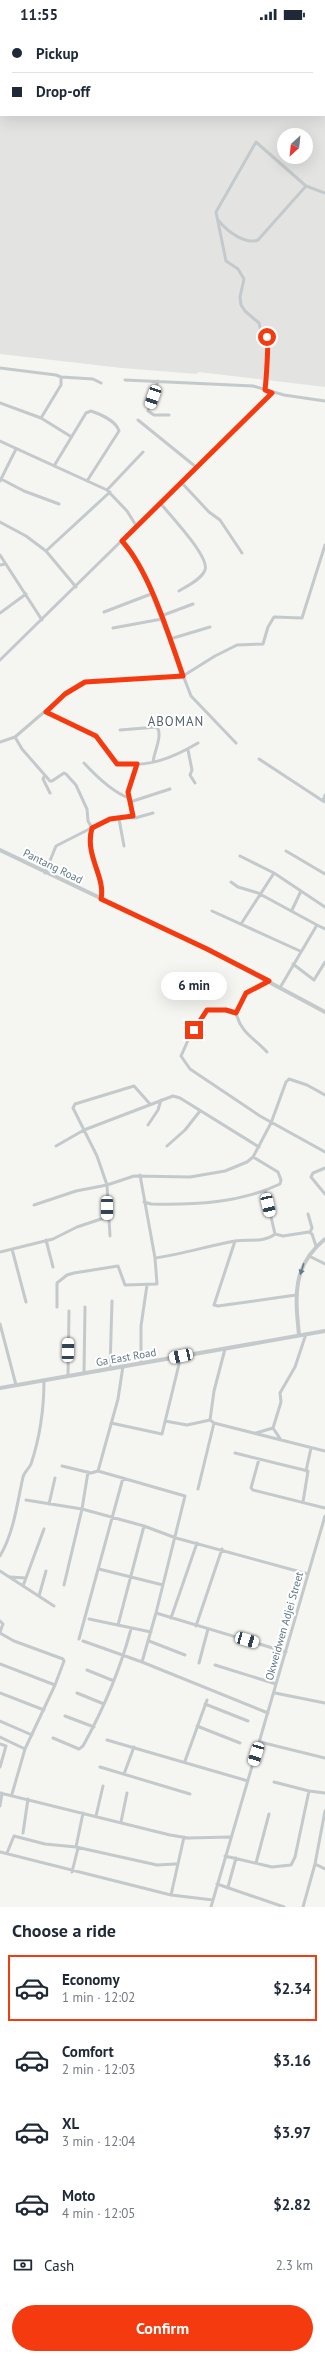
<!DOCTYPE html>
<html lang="en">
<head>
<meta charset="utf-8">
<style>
  :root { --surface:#fff; --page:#f6f6f7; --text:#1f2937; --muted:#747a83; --line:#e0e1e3; --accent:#f63a10 }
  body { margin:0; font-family:"PT Sans",sans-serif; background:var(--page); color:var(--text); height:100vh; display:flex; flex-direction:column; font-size:15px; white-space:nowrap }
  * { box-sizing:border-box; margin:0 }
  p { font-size:13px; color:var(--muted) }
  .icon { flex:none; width:22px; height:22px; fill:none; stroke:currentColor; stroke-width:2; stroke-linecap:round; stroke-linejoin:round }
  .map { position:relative; height:1879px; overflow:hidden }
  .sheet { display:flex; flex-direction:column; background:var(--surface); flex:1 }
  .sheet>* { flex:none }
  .banner { position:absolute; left:0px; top:0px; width:325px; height:88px; box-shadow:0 4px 16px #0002; display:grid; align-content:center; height:88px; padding:0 12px; background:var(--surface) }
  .needle { width:26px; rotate:207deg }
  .tools { position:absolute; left:277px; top:100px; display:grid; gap:8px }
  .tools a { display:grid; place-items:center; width:36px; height:36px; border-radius:50%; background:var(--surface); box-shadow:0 4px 16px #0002; font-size:20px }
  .end { position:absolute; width:18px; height:18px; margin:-9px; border:5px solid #f63a10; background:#fff; box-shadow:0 0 0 2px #fff }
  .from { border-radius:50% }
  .bubble { position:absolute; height:28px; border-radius:14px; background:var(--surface); box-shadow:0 4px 16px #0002; font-size:13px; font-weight:700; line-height:28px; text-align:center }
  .car { position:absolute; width:12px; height:24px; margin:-12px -6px; border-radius:5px; box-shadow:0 0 3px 1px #0007; background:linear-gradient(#fff 24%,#345 0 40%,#fff 0 76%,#345 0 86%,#fff 0) }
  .banner b { display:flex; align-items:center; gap:14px; height:38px; font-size:15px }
  .banner b+b { border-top:1px solid var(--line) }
  .banner i { width:10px; height:10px; background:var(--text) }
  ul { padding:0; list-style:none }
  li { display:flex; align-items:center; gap:12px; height:66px; margin:0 8px 6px; padding:0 4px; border:2px solid transparent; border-radius:0px }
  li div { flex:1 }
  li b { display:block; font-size:15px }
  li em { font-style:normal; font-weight:700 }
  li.on { border-color:var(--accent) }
  li>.icon { width:36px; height:36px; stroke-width:1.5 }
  h2 { padding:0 12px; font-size:18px; line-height:48px }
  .pay { display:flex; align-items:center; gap:10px; height:44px; padding:0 12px; font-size:15px }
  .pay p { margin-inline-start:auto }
  .primary-button { display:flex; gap:8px; margin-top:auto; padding:8px 12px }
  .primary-button a { flex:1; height:46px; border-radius:24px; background:var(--accent); color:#fff; font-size:16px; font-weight:700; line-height:46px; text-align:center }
  .status { display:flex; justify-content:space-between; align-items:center; height:28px; padding:0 20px; background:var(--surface); direction:ltr }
  .status svg { height:11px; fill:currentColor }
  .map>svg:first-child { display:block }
</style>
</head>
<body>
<div class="status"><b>11:55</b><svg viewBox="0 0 49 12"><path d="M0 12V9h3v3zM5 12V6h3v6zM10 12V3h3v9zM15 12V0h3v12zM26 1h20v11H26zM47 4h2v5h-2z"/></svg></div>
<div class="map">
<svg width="325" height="1879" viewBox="0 0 325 1879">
  <rect width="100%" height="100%" fill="#f5f5f1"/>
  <!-- built -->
  <path fill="#e3e4e2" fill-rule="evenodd" d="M0,0H325V359L198,344L197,346L122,340L0,326ZM1,1H324V87H1ZM284,107H306V129H284Z"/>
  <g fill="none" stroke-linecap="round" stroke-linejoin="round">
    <!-- minor -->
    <path stroke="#c4c9cb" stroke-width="3" d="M219,193C227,203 245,217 258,212L306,158
      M0,340L56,347L61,349V357L41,390
      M61,349L93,351L101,355
      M125,352L253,358L284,367L325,373
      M158,353L148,383L154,387H169
      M265,362L269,312L261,304L259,295L245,283L241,277L240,269L244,251L238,241L226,233L216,184L256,114L306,158L325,165
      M0,375L41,390L70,408
      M138,392L196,439
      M0,413L107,462L127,483L137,499
      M54,438L86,385L91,383C100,386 116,393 119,403L87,453
      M1,451L24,463L59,476
      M0,453L16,421
      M181,454L209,484L220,492L242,525
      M107,462L143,424
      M161,476C170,487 210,529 205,542C202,551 187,558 179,563
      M0,494L26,508L46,523L76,559
      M122,513L132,524L147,554L191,668L236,715
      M46,523L110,464
      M0,527L42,592
      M0,537L6,536
      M104,584L151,566
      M0,585L26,566
      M161,588L193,576
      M113,600L162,591
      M170,611L210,599
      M0,632L272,365
      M45,684L96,708L117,736C149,739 171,731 198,715
      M120,702L157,699C163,707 154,724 153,734
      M15,709L22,721L50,753H52L64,745L66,746L76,757L87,781L88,793L92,800L91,826L100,854L101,871
      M0,714L15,709L65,666L85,654L183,648L215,628L237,617L263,616L268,599L274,589L302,590L325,517
      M188,722L192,742L190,747L195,755
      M259,731L323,773
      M84,735C96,748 112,764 129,770
      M45,747L43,751L50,765
      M325,767L323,773L325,774
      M130,774L170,761
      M132,789L135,790L153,785
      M119,791L124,818
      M286,823L325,846
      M240,828L274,845L325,879
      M45,845L56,818L107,792L133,788L128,764L137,736
      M231,854L238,859L258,865L317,897L281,958
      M292,882L301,863
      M212,883L300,923
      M241,896L274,845
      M317,897L325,901
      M293,936L314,952L325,934
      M236,985L225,982H207L189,1010L181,1028L190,1041L260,1088L325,1124
      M267,1024C253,1009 241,1005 236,985L246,965L269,953
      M148,1097L158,1082L161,1072
      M56,1118L84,1102L173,1068L180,1070L259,1119
      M167,1118L185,1102L200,1083
      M325,1140L313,1145L311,1149L325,1166
      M265,1163L275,1206
      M144,1174L151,1176C195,1177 240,1175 280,1156L281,1152L278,1144L253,1129
      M34,1177L76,1163L107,1157L134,1148L190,1149L225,1143L247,1134L253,1129L271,1095L286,1054L289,1051L307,1057L325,1067
      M308,1186L312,1200L310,1204
      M110,1208L107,1157L97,1128L73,1080L75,1076L134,1058L150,1076
      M46,1212L53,1239
      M235,1213L214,1277L218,1278L296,1267
      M12,1221L26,1274
      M0,1224L53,1211L77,1199L107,1189
      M309,1228L325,1236
      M155,1230C182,1226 208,1218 235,1213C248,1211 264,1215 275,1206L283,1208L309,1204L312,1206L316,1218
      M57,1279V1255L67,1247L74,1245L118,1238L125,1257L157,1256L155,1230L140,1147
      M0,1296L16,1357
      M141,1335V1298L147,1257
      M110,1341L112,1273
      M84,1345L85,1279
      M68,1348L69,1283
      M165,1393L187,1397L210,1392
      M111,1395L162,1406L181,1328
      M214,1395L325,1423
      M214,1395L210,1392L214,1363L225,1321
      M273,1400L281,1374L280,1365L295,1339L306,1306
      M273,1400L281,1412
      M256,1405L273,1400
      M235,1425L308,1443L303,1474
      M259,1431L251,1460L253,1462L325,1480
      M62,1438L91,1445L98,1443L118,1371L123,1338
      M98,1443L185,1468L156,1585L286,1624
      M306,1443L311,1420
      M198,1461L214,1395
      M26,1472L82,1481L144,1498L176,1510L308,1546
      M49,1476L55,1450
      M0,1528C14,1504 17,1476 23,1449C24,1444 29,1441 31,1436C40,1409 44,1381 44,1352
      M99,1541L163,1557
      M0,1543L54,1578
      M10,1549L26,1550
      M64,1557L82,1481L88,1444
      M23,1558L44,1501
      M39,1568L46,1543
      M171,1590L197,1515
      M89,1591L151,1604
      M0,1593L3,1596L0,1604
      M118,1597L144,1498
      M196,1598L222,1521
      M0,1605L14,1613L63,1631L64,1633L55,1657L25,1721L12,1766
      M79,1611L123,1450
      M83,1613L142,1634L268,1685
      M149,1613L185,1627
      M142,1634L156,1585
      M199,1635L208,1601
      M0,1636L55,1657
      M215,1637L276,1656
      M87,1642L114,1653
      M0,1665L44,1682
      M77,1665L104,1676
      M275,1665L325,1675
      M205,1676L248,1693
      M65,1688L94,1699
      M0,1693L32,1707
      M197,1698L240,1715
      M0,1709L25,1721
      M53,1710L79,1721L83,1718C104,1680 120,1642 131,1601
      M107,1712L248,1753
      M260,1714L325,1730
      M0,1716L6,1718L0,1739
      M185,1733L207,1672
      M100,1739L190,1766
      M124,1746L134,1719
      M274,1754L309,1763
      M0,1765L170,1807L188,1810L230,1809
      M0,1778L2,1765
      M325,1783L315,1836L325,1841
      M96,1788L103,1758
      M121,1794L127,1765
      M23,1805L28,1771
      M76,1819L157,1837L176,1836
      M0,1824L171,1867L213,1872
      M7,1825L14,1808L45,1816L76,1819L83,1785
      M225,1828L272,1839L291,1837L295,1829L309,1763L325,1765
      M256,1835L269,1786
      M72,1844L78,1820
      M217,1856L284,1879
      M228,1859L236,1830
      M171,1867L184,1809
      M211,1879L325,1488
      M303,1879L315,1836"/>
    <!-- tertiary -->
    <path stroke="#c4c9cb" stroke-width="4" d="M0,822L207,921L325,984
      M299,1307C295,1267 292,1238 325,1211
      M0,1360L325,1303"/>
  </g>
  <!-- one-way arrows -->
  <defs><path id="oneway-solid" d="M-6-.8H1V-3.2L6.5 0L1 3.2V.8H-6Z"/></defs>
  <use fill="#667b88" href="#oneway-solid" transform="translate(302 1241) rotate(108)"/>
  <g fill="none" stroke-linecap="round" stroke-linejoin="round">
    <!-- route -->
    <path stroke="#f63a10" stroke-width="5" d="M194,1002L207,982H226L236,985L246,965L269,953L207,921L101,871C106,849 84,827 92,800L110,791L133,788L128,764L137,736H117L96,708L46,684L65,666L85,654L183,648C169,608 150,544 122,513L272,365L265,362C266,354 269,313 267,309"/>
  </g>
  <g text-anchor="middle" stroke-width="4" stroke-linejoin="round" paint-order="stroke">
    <!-- street labels -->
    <g font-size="11" fill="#617785" stroke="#fff">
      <text transform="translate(53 838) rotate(26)" y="4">Pantang Road</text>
      <text transform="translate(126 1329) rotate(-10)" y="4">Ga East Road</text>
      <text transform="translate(284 1598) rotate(-74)" y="4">Okweidwen Adjei Street</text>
    </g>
    <!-- quarter labels -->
    <g font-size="13" letter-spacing="1" fill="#505f69" stroke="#fff">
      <text x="176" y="698">ABOMAN</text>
    </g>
  </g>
</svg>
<div class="tools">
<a><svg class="needle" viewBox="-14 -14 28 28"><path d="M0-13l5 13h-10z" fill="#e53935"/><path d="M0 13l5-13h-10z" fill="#747a83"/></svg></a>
</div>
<i class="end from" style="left:267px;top:309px"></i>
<i class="end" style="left:194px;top:1002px"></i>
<div class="bubble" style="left:161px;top:944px;width:66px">6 min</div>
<i class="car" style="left:153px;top:369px;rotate:199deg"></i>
<i class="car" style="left:268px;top:1177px;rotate:167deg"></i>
<i class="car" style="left:107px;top:1180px;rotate:180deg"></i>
<i class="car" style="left:68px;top:1322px;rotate:1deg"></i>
<i class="car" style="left:181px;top:1328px;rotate:258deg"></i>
<i class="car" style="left:247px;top:1612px;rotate:106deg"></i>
<i class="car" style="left:256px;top:1726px;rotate:197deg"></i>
<div class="banner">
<b><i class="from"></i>Pickup</b>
<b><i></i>Drop-off</b>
</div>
</div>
<section class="sheet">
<h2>Choose a ride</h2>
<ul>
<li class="on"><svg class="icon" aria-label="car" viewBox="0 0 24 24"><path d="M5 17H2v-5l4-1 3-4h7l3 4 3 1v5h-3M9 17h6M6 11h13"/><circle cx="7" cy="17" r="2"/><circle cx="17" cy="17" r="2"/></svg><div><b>Economy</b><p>1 min · 12:02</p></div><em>$2.34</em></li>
<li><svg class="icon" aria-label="car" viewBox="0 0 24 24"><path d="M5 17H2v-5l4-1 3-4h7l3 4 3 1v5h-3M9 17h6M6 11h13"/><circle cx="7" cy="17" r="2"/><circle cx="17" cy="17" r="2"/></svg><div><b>Comfort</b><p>2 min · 12:03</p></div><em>$3.16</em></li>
<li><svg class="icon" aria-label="car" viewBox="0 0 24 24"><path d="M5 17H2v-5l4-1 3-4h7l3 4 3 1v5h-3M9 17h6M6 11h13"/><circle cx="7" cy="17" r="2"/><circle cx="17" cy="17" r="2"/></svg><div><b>XL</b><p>3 min · 12:04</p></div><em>$3.97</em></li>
<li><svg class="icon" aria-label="car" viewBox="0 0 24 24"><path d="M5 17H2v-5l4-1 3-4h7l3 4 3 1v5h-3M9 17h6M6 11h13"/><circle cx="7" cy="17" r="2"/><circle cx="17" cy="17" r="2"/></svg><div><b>Moto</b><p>4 min · 12:05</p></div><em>$2.82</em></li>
</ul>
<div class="pay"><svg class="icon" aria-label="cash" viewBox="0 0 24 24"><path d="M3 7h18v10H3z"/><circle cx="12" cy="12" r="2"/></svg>Cash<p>2.3 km</p></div>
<div class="primary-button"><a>Confirm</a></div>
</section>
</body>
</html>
